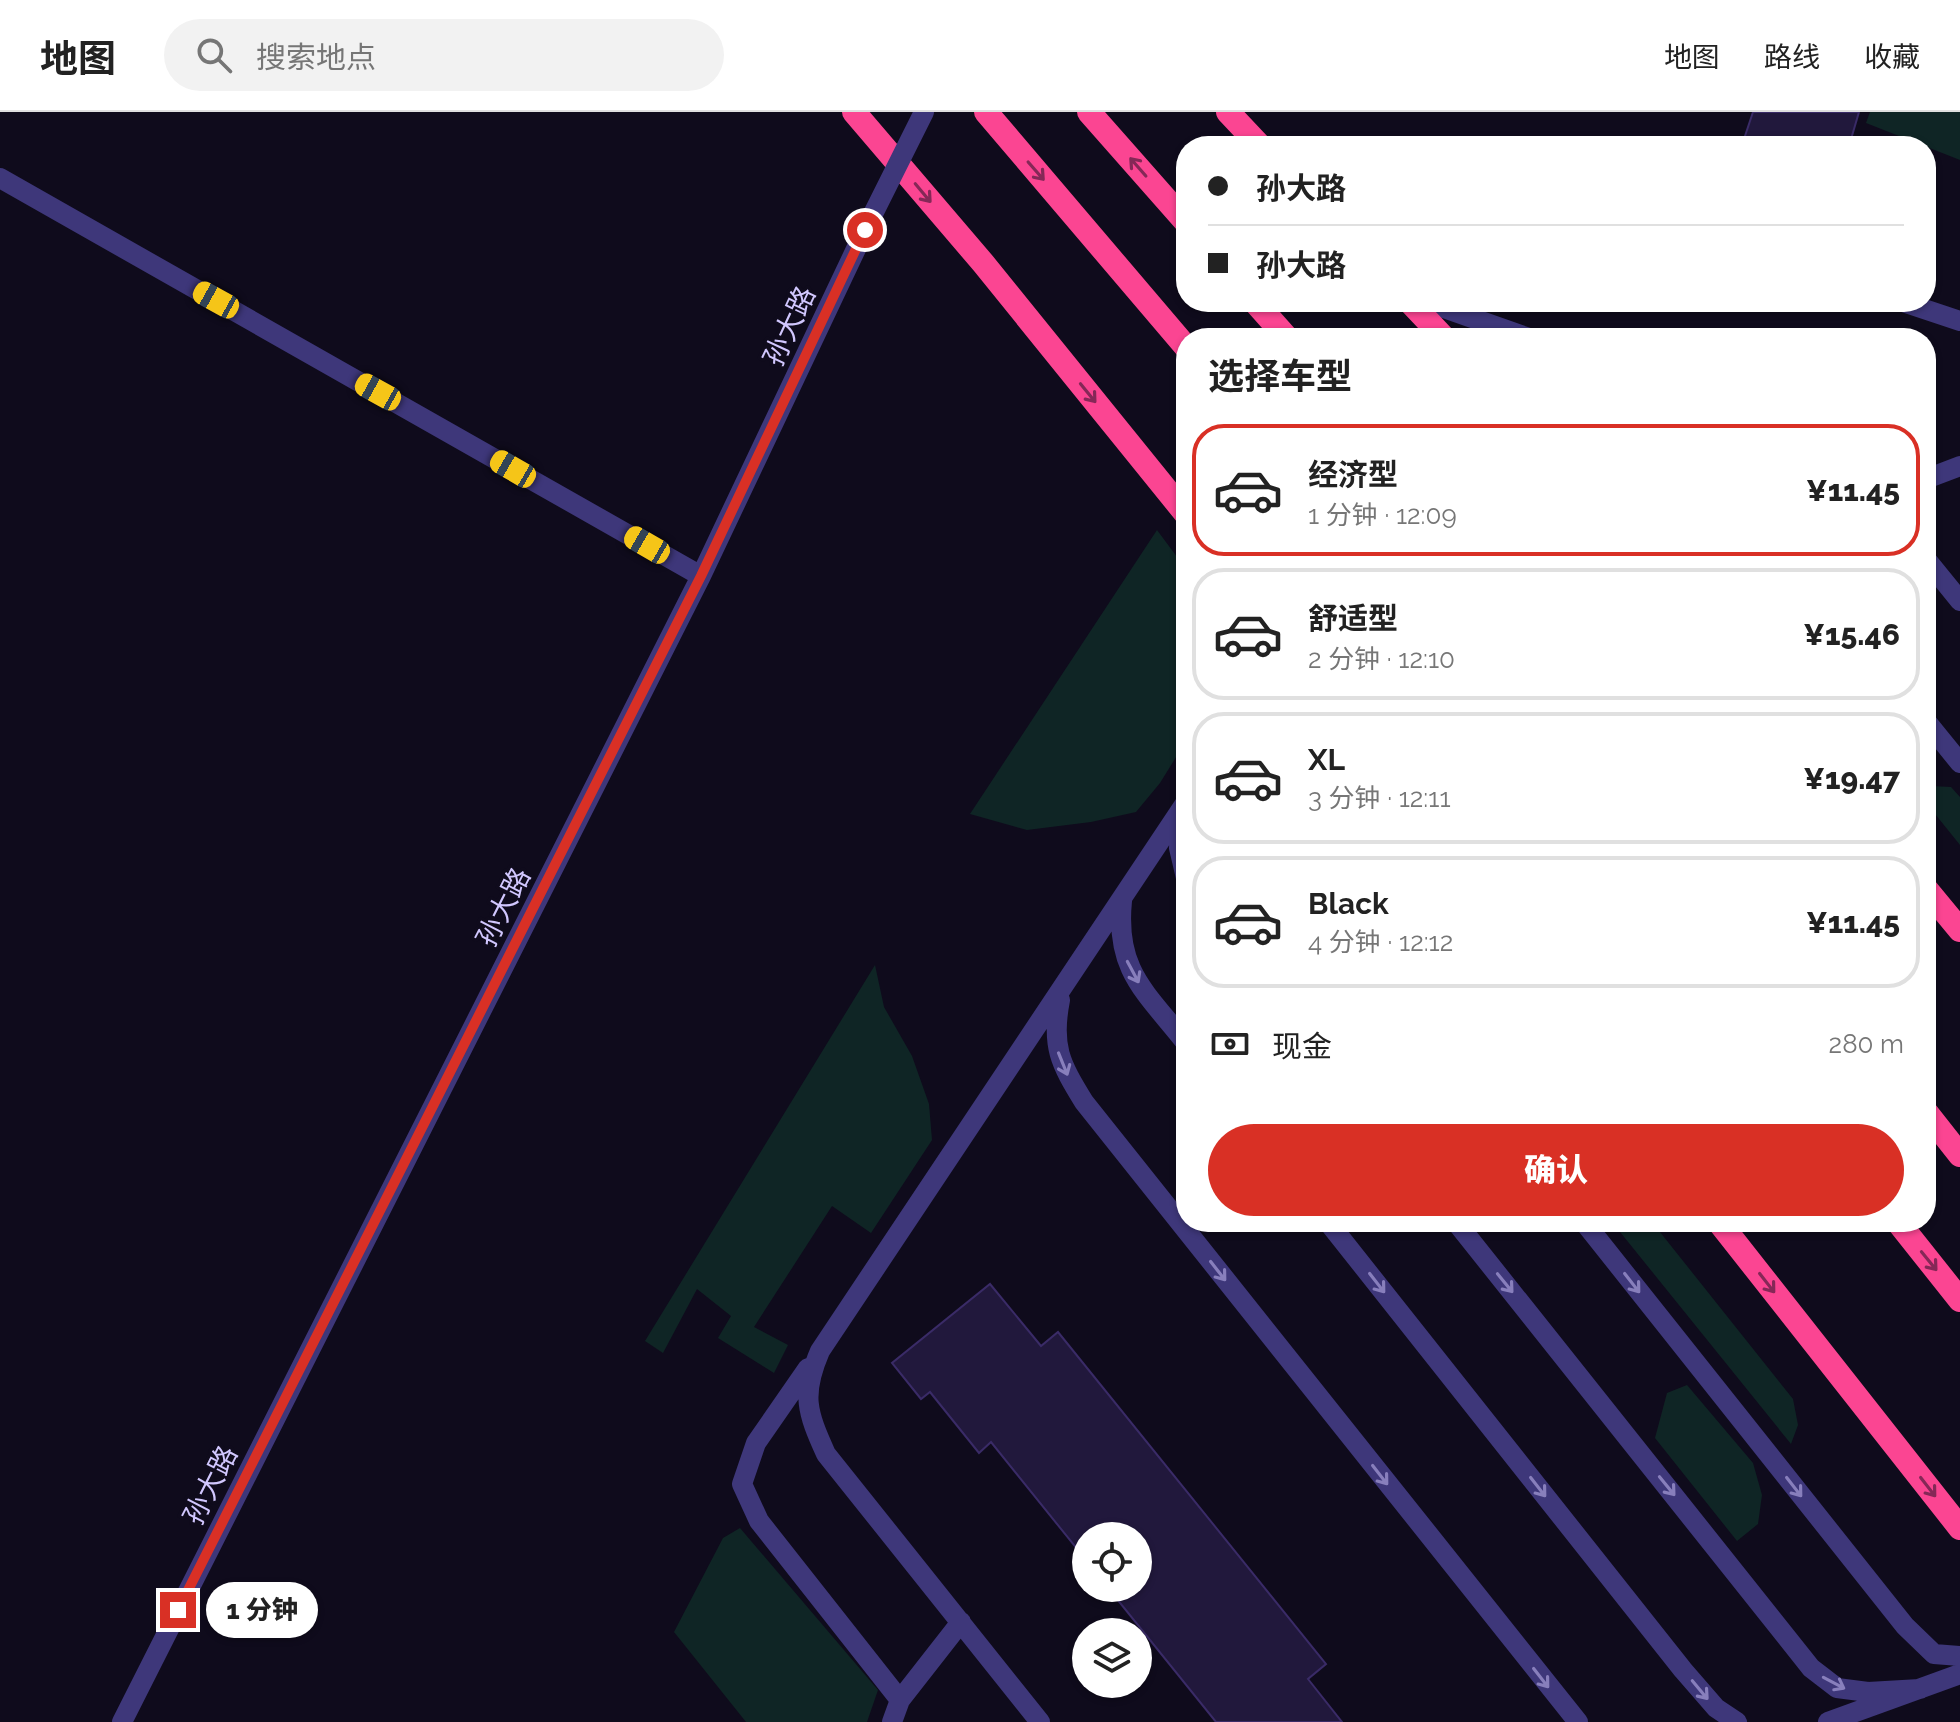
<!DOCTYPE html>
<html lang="zh">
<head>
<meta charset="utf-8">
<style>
  :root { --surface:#fff; --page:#f2f2f2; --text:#222; --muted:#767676; --line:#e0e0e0; --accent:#d93025 }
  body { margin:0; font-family:Raleway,"Noto Sans SC",sans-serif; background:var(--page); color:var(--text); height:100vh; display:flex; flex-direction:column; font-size:30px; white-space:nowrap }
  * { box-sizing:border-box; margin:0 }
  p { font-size:26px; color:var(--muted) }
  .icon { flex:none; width:44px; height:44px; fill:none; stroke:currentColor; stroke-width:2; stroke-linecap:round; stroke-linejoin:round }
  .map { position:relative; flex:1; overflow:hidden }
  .drawer { position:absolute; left:1176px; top:216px; width:760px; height:904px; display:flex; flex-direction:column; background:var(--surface); border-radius:32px; box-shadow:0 2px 6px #0004 }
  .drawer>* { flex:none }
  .banner { position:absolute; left:1176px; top:24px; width:760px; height:176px; border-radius:32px; box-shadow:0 2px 6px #0004; display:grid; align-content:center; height:176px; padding:0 32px; background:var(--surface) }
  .controls { position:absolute; left:1072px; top:1410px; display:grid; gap:16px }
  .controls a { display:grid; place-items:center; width:80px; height:80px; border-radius:50%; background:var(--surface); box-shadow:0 2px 6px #0004; font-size:40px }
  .end { position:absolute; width:36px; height:36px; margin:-18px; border:10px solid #d93025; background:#fff; box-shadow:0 0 0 4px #fff }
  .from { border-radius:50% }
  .bubble { position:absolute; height:56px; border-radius:28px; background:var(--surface); box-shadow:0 2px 6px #0004; font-size:26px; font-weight:800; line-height:56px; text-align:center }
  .car { position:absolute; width:24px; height:48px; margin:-24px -12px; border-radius:10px; box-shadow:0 0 6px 2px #0007; background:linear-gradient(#f5c518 24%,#345 0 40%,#f5c518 0 76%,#345 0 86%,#f5c518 0) }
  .banner b { display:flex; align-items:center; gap:28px; height:76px; font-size:30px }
  .banner b+b { border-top:2px solid var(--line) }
  .banner i { width:20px; height:20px; background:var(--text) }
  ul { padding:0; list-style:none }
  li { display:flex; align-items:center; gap:24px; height:132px; margin:0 16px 12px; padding:0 16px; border:4px solid var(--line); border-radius:32px }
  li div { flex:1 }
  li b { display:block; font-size:30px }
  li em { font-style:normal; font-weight:800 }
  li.selected { border-color:var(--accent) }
  li>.icon { width:72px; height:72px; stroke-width:1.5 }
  h2 { padding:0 32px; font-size:36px; line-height:96px }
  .pay { display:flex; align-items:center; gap:20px; height:88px; padding:0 32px; font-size:30px }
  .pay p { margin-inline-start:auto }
  .cta { display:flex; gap:16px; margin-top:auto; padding:16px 32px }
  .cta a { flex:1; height:92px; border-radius:48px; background:var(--accent); color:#fff; font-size:32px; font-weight:800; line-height:92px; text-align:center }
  header { display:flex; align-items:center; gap:48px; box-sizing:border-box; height:112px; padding:0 40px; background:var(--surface); border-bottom:2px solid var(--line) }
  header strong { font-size:38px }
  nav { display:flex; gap:44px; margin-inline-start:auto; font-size:28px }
  .search { width:560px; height:72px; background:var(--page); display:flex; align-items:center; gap:20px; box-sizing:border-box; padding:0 28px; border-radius:44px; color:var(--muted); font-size:30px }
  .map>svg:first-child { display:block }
</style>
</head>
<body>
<header>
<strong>地图</strong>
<div class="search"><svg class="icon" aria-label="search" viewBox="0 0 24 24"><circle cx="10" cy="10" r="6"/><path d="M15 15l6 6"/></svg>搜索地点</div>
<nav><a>地图</a><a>路线</a><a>收藏</a></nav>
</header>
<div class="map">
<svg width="1960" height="1610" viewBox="0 0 1960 1610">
  <rect width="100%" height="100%" fill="#0f0b1c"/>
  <!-- green -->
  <path fill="#0f2525" d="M1870,0H1960V48L1866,11Z
    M1157,418L1186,457V629L1160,671L1136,700L1091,710L1027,718L970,702Z
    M1931,674L1951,675L1960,685V733L1927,692Z
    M875,853L884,895L912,944L929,992L932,1028L871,1121L832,1094L754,1215L788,1233L774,1261L718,1226L731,1204L697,1177L663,1241L645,1229Z
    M1612,1110H1652L1793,1287L1798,1313L1791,1332Z
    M1687,1273L1753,1351L1762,1383L1758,1412L1737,1429L1655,1326L1667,1281Z
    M740,1416L878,1578L867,1610H746L674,1520L723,1426Z"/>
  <!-- building -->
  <path fill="#21183c" stroke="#3a2b67" stroke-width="2" d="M1753,0H1859L1849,34H1766L1744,27Z
    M990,1172L1041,1234L1058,1220L1326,1552L1308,1567L1342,1610H1216L1108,1476H1138V1424H1086V1448L991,1330L979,1341L930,1280L921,1287L892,1251Z"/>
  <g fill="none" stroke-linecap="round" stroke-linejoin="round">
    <!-- minor -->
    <path stroke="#3e377a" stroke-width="20" d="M0,66L701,464
      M1427,190L1529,226
      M1903,190L1960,209
      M1926,367L1960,354
      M1926,447L1960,489
      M1926,609L1960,651
      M1181,698L1179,736L1186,766
      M1122,789C1115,859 1146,880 1186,931
      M1060,888C1051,934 1060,951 1084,990L1578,1610
      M1328,1110L1683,1558L1716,1596L1737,1610
      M1456,1110L1811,1556L1837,1576L1868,1580L1920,1577
      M1584,1110L1905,1514L1934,1542L1960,1544
      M808,1256L756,1331L742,1372L759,1409L900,1588
      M122,1610L701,464L865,118
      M892,1610L900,1588L961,1510
      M1040,1610L826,1342C807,1300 801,1283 820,1239L1186,690
      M1828,1610L1960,1562"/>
    <!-- highway -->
    <path stroke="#fb4592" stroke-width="24" d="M854,0L983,151L1186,402
      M986,0L1186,235
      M1089,0L1186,110
      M1228,0L1260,34
      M1255,190L1287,226
      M1410,190L1444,226
      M1926,777L1960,818
      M1926,1000L1960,1043
      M1719,1110L1960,1416
      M1898,1110L1960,1188"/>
    <!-- minor-bridge -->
    <path stroke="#3e377a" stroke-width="20" d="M865,118L924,0"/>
  </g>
  <!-- one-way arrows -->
  <defs><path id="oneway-shaft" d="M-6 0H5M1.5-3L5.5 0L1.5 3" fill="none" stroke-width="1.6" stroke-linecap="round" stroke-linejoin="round" transform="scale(2)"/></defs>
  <g stroke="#852857">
    <use href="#oneway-shaft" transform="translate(1138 55) rotate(-131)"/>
    <use href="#oneway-shaft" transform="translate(1036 59) rotate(49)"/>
    <use href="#oneway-shaft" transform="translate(923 81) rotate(50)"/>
    <use href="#oneway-shaft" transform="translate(1088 281) rotate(51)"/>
    <use href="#oneway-shaft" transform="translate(1929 1149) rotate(51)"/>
    <use href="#oneway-shaft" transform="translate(1767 1171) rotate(52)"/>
    <use href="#oneway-shaft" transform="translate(1928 1375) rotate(52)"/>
  </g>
  <g stroke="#887fbc">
    <use href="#oneway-shaft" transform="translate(1133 860) rotate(62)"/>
    <use href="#oneway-shaft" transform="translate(1063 952) rotate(68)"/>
    <use href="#oneway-shaft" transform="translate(1218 1159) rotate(52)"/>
    <use href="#oneway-shaft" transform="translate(1377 1171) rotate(52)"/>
    <use href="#oneway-shaft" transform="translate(1505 1171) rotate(51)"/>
    <use href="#oneway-shaft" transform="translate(1632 1171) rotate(52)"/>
    <use href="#oneway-shaft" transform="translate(1380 1363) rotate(52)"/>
    <use href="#oneway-shaft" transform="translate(1667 1374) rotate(51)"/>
    <use href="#oneway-shaft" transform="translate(1538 1375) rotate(52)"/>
    <use href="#oneway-shaft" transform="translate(1794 1375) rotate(52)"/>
    <use href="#oneway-shaft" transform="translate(1541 1566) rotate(52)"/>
    <use href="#oneway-shaft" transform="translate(1834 1571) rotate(28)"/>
    <use href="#oneway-shaft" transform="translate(1700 1578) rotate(50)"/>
  </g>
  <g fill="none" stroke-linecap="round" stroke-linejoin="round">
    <!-- route -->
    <path stroke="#d93025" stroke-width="10" d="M178,1498L701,464L865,118"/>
  </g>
  <g text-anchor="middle" stroke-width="7" stroke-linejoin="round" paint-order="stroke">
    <!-- street labels -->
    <g font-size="28" fill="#d1c7fe" stroke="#0f0b1c">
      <text transform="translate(789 214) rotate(-65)" y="10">孙大路</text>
      <text transform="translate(503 795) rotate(-63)" y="10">孙大路</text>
      <text transform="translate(210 1373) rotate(-63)" y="10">孙大路</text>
    </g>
  </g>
</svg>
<div class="controls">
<a><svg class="icon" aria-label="locate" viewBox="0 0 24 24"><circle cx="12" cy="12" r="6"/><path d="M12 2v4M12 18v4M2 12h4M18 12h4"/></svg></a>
<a><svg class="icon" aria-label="layers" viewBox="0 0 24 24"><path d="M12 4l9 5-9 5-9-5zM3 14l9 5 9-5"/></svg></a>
</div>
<i class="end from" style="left:865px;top:118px"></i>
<i class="end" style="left:178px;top:1498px"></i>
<div class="bubble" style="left:206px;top:1470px;width:112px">1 分钟</div>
<i class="car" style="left:216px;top:188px;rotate:299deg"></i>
<i class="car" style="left:378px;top:280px;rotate:299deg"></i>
<i class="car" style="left:513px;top:357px;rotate:300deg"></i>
<i class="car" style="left:647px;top:433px;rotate:300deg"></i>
<div class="banner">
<b><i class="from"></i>孙大路</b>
<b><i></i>孙大路</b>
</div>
<section class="drawer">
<h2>选择车型</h2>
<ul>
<li class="selected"><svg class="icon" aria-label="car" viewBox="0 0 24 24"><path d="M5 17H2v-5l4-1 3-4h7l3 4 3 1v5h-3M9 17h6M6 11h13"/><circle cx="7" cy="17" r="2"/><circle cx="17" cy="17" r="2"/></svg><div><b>经济型</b><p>1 分钟 · 12:09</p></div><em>¥11.45</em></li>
<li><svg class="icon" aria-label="car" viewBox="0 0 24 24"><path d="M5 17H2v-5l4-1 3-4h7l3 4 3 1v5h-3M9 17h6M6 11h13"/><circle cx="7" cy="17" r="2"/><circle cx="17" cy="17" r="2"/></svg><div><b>舒适型</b><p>2 分钟 · 12:10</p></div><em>¥15.46</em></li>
<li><svg class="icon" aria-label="car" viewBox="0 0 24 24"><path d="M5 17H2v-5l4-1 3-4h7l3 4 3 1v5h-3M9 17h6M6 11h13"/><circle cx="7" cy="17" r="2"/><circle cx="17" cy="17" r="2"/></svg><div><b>XL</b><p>3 分钟 · 12:11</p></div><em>¥19.47</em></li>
<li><svg class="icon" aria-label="car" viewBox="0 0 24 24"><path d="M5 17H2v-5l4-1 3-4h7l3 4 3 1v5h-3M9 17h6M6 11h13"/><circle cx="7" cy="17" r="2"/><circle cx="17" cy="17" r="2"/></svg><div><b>Black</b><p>4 分钟 · 12:12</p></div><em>¥11.45</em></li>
</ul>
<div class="pay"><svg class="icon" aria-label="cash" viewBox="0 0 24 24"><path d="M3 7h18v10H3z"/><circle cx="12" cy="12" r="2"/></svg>现金<p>280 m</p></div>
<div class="cta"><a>确认</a></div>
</section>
</div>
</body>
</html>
